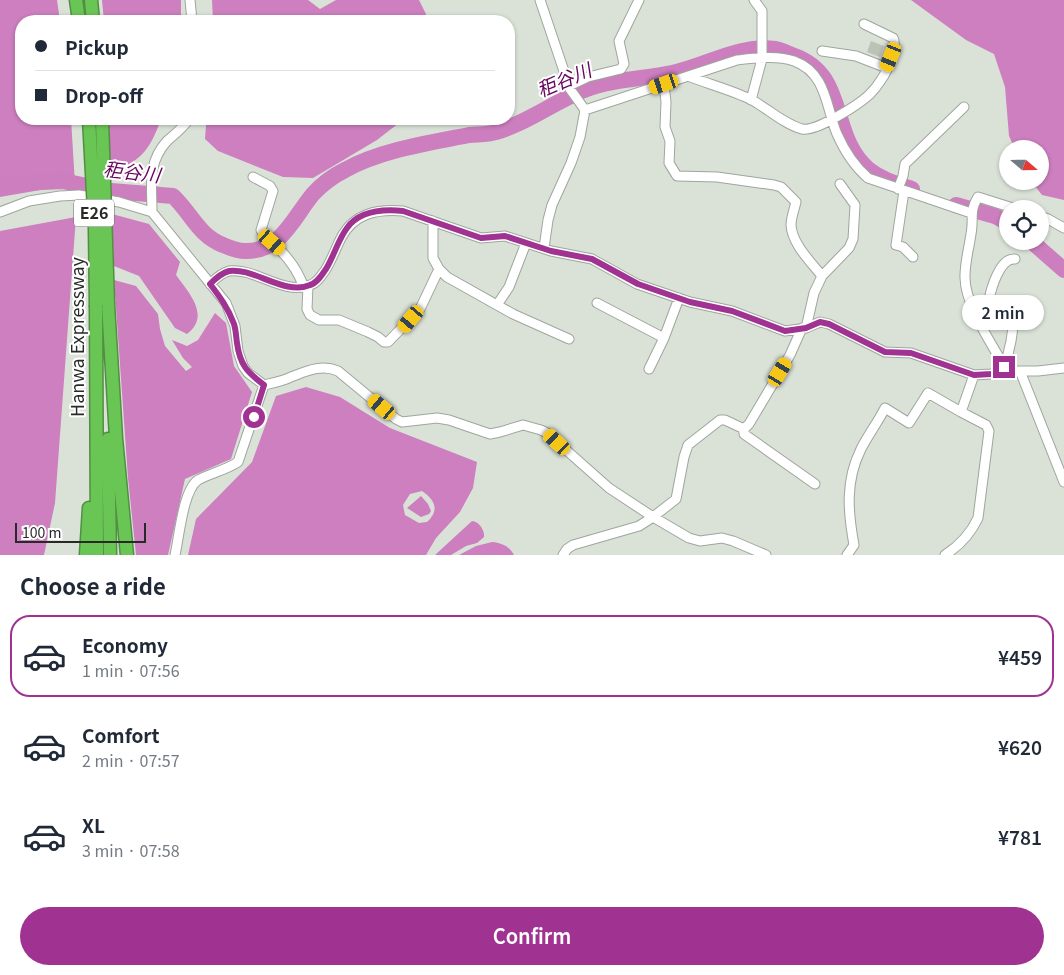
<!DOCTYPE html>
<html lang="en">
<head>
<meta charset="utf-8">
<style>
  :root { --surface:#fff; --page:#f2f2f3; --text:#1f2937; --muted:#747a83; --line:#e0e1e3; --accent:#a03292 }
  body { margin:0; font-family:Georgia,"Noto Sans JP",serif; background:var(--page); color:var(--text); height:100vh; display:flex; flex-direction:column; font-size:19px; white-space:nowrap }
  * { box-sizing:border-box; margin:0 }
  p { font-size:16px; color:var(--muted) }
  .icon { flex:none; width:28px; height:28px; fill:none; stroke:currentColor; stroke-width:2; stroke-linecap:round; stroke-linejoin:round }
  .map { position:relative; height:555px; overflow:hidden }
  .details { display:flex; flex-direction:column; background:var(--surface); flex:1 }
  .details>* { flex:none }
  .hud { position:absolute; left:15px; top:15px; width:500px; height:110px; border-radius:20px; box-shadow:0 1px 4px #0004; display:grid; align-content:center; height:110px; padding:0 20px; background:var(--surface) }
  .needle { width:32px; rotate:110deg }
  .controls { position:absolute; left:999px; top:140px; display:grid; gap:10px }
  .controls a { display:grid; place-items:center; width:50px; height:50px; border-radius:50%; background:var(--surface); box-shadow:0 1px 4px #0004; font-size:25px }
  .scale { position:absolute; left:15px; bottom:12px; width:131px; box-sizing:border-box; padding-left:5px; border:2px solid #272a26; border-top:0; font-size:14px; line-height:18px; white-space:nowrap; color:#272a26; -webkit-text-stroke:4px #fff; paint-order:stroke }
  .end { position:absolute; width:22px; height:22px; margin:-11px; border:6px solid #a03292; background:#fff; box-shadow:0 0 0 2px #fff }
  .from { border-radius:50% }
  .bubble { position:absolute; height:35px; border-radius:18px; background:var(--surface); box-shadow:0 1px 4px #0004; font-size:16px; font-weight:600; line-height:35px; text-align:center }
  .car { position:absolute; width:15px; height:30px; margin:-15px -8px; border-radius:6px; box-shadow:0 0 4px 1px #0007; background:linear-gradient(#f5c518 24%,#345 0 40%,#f5c518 0 76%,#345 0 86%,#f5c518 0) }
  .hud b { display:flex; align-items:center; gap:18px; height:48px; font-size:19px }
  .hud b+b { border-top:1px solid var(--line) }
  .hud i { width:12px; height:12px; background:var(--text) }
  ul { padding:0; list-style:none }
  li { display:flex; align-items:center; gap:15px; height:82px; margin:0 10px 8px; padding:0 10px; border:2px solid transparent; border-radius:20px }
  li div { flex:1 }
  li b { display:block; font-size:19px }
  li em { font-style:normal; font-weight:600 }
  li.active { border-color:var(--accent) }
  li>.icon { width:45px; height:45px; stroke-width:1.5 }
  h2 { padding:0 20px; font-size:22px; line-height:60px }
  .button { display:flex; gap:10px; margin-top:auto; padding:10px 20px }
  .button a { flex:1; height:58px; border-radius:30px; background:var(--accent); color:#fff; font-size:20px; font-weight:600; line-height:58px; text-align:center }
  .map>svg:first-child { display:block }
</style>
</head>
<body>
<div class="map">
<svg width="1064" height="555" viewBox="0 0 1064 555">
  <rect width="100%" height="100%" fill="#dae2d8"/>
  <!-- forest -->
  <path fill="#cd7fbf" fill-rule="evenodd" d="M0,0H57L60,21H21V119H71L75,184L0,197Z
    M102,0H181V21H104Z
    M212,0H308L320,9L336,0H419L426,14L427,21H213Z
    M911,0H1064V200L1042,195L1031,181H1040V149H1015L1009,136L1005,87L994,54L966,40Z
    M109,119H158L160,122C149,151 140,162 110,172Z
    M210,119H404L377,140L313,178L283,177L218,151L205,139L206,125Z
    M112,214L149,224L180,262L176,275C189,293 211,316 187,334L175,328L139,276L114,266Z
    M76,217L55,503L44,555H0V231Z
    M114,280L136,286L158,314L160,329L165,346L186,371L192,367L183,358L172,340L187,346L198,340L215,313L226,323L234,366L252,392L231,459L185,479L168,555H136L128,478Z
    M306,387L340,397L390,428L477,462L473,488L460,512L436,538L426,555H188L196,519L252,462L276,396ZM422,491C435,500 440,510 427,522L419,523L405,515L403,505L410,494Z
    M492,542C502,543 509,546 514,555H459L476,546Z"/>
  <!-- water -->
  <path fill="#cc7ebe" d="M421,496L428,504L431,511L429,514L421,517L407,508Z
    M472,521C479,521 485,531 484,537L477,543L466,546L451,555H435Z"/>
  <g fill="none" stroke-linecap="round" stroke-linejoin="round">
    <!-- river -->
    <path stroke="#cc7ebe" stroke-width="16" d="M0,184L63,181L111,191L173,196C192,214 198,235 223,245C230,248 238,251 245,251C281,252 293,218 313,194C322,184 333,176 345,170C381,150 429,143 469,135C478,134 487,135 496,132C527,123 554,102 584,90C613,79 643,79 672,73C706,66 739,44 775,49C781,50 787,53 792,55C849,74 828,134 868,169C880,179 897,184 912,189
      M956,205L995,216L1008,223
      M1031,241L1064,270"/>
  </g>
  <!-- building -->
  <path fill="#bbc3b9" d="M871,41L884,46L880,57L867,52Z"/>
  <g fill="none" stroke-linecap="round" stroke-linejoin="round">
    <!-- minor casing -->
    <g stroke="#9ea69d" stroke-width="11">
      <path id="minor" d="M190,0L192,21
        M540,0L570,89L585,110L580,137L571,163L552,205L548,220L544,248
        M822,51L856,56L887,68
        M688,76C708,84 732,90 752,100C768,109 784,124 802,129C816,132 858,105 869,95C874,90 878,85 881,80C887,72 898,46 893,38L864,24
        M664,84L666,102L665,127L670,141L669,163L677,176L717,177L774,185L781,187L796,202C794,210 791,218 791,225C792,244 811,262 822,276
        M569,86L588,77L621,69L624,64L619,41L639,0
        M751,100L762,59V11L754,0
        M585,110L737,60C755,58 777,55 794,61C827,73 826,108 837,134C845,152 854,166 868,178L971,213
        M253,177L270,186L273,191L261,230C265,239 274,243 280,250C291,261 299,273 304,288
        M898,189L903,176L905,164L964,107
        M904,191L896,245L903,247L913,257
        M0,212L29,201L60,196L79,195L119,202L152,212L226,303L235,326L238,351L243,366L248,373L264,385C273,383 283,381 291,377C307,371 321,364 338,371L396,419L402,422L437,418L449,420L490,434L500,432L523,425L541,430L547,433L609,488L653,517L689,538L700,541L722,538L733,541L766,555
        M152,212C152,185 147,163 167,141C175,134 183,128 189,119
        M1040,216L1048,219L1064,228
        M439,269L447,277L513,314L569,339
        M210,284C215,279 221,273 229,271C254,267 284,296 310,285C317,283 322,275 326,269C332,259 336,248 341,238C354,213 377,209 403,211L481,238L505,236L551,251L592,259L637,284L690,302L732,311L785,331L806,328L820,322L829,324L885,352L911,353L974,375L991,374L1007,371H1038L1064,368
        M308,286L307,309L310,315L319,320H339L368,332L378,337L384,342H388L420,309L439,269L433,258V221
        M597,303L664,338
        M971,303L989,300C991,289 1000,257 1015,259
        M497,305L509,287L526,243
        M806,328L814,293L822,276L849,248L853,239L855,205L840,184
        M1005,367L1011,341L1015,313
        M649,369L664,338L679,298
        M1007,371C993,346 964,304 965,276C965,262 969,248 971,234C974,219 969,211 978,197L1016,209
        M1020,371L1064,482
        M744,429V434L815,484
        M175,555C179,538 183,490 198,480C211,473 226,470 238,462L264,385
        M563,555L567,549L573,545L639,526L653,517L676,499L684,457L688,445L720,420H725L744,429L749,424L790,355L802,328
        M847,555L854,545C848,512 845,481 861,449C868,435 878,422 885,408L909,423L928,393L961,412
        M945,555C959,546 971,533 978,518L989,431L986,425L961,412L974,375"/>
    </g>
    <!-- highway casing -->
    <g stroke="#528f44" stroke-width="15">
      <path id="highway" d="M76,0L79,21
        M91,0L93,21
        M108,304L116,438L127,555
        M96,307L97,555
        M108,439L110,555
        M86,555L89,508"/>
    </g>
    <!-- minor -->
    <use href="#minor" stroke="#fff" stroke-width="9"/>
    <!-- highway -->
    <use href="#highway" stroke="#69c554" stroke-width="12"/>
    <!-- highway-bridge casing -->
    <g stroke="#528f44" stroke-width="15" stroke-linecap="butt">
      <path id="highway-bridge" d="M89,119L95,229L96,307
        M102,119L108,304"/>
    </g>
    <!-- highway-bridge -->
    <use href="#highway-bridge" stroke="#69c554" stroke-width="12"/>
  </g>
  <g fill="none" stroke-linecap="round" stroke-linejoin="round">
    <!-- route -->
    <path stroke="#a03292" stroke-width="6" d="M254,417L264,385C247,372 240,365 237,343C236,337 236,330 234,324C228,308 220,297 210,284C215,279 221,273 229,271C253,267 285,296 310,285C317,283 322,275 326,269C334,256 338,240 347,228C360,210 383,209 403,211L481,238L505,236L551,251L592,259L638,284L690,302L732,311L785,331L806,328L820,322L829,324L885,352L911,353L974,375L991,374L1007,371L1004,367"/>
  </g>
  <g text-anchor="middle" stroke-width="4" stroke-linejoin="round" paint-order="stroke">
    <!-- shield labels -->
    <rect fill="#fff" stroke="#686a67" stroke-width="1" x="74" y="199.5" width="40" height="27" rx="4"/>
    <g font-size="16" font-weight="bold" fill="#272a26">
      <text x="94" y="219">E26</text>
    </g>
    <!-- street labels -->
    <g font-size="18" fill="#272a26" stroke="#fff">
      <text transform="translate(78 337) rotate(-90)" y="6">Hanwa Expressway</text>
    </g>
    <!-- water labels -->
    <g font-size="19" font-style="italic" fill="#68045e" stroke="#fff">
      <text transform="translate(564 80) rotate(-23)" y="7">秬谷川</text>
      <text transform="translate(132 172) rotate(7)" y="7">秬谷川</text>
    </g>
  </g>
</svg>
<div class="controls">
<a><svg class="needle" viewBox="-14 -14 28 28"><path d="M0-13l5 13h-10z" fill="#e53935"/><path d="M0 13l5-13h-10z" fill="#747a83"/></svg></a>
<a><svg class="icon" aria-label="locate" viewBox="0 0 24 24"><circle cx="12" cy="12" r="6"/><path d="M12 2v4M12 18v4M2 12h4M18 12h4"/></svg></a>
</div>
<div class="scale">100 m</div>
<i class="end from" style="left:254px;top:417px"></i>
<i class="end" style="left:1004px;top:367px"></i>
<div class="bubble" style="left:962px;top:295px;width:82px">2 min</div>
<i class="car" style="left:891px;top:57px;rotate:202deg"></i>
<i class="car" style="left:664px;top:84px;rotate:252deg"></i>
<i class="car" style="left:272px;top:242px;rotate:131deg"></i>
<i class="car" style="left:411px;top:319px;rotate:220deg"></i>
<i class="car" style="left:780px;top:372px;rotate:31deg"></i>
<i class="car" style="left:382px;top:407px;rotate:310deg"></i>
<i class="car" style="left:557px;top:442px;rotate:313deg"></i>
<div class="hud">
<b><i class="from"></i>Pickup</b>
<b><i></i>Drop-off</b>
</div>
</div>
<section class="details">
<h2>Choose a ride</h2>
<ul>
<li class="active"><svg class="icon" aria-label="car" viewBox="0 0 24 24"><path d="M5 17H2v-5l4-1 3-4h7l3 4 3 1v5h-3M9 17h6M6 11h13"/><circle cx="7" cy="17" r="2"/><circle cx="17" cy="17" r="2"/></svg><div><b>Economy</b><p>1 min · 07:56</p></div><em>¥459</em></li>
<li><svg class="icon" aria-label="car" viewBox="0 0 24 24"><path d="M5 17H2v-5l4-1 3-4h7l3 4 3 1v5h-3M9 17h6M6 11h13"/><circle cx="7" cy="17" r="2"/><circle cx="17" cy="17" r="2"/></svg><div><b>Comfort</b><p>2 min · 07:57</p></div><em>¥620</em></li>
<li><svg class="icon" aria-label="car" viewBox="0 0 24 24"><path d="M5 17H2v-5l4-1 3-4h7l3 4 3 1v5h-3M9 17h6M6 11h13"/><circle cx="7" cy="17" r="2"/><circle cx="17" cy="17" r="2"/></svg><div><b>XL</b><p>3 min · 07:58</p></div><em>¥781</em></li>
</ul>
<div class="button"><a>Confirm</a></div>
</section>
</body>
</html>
